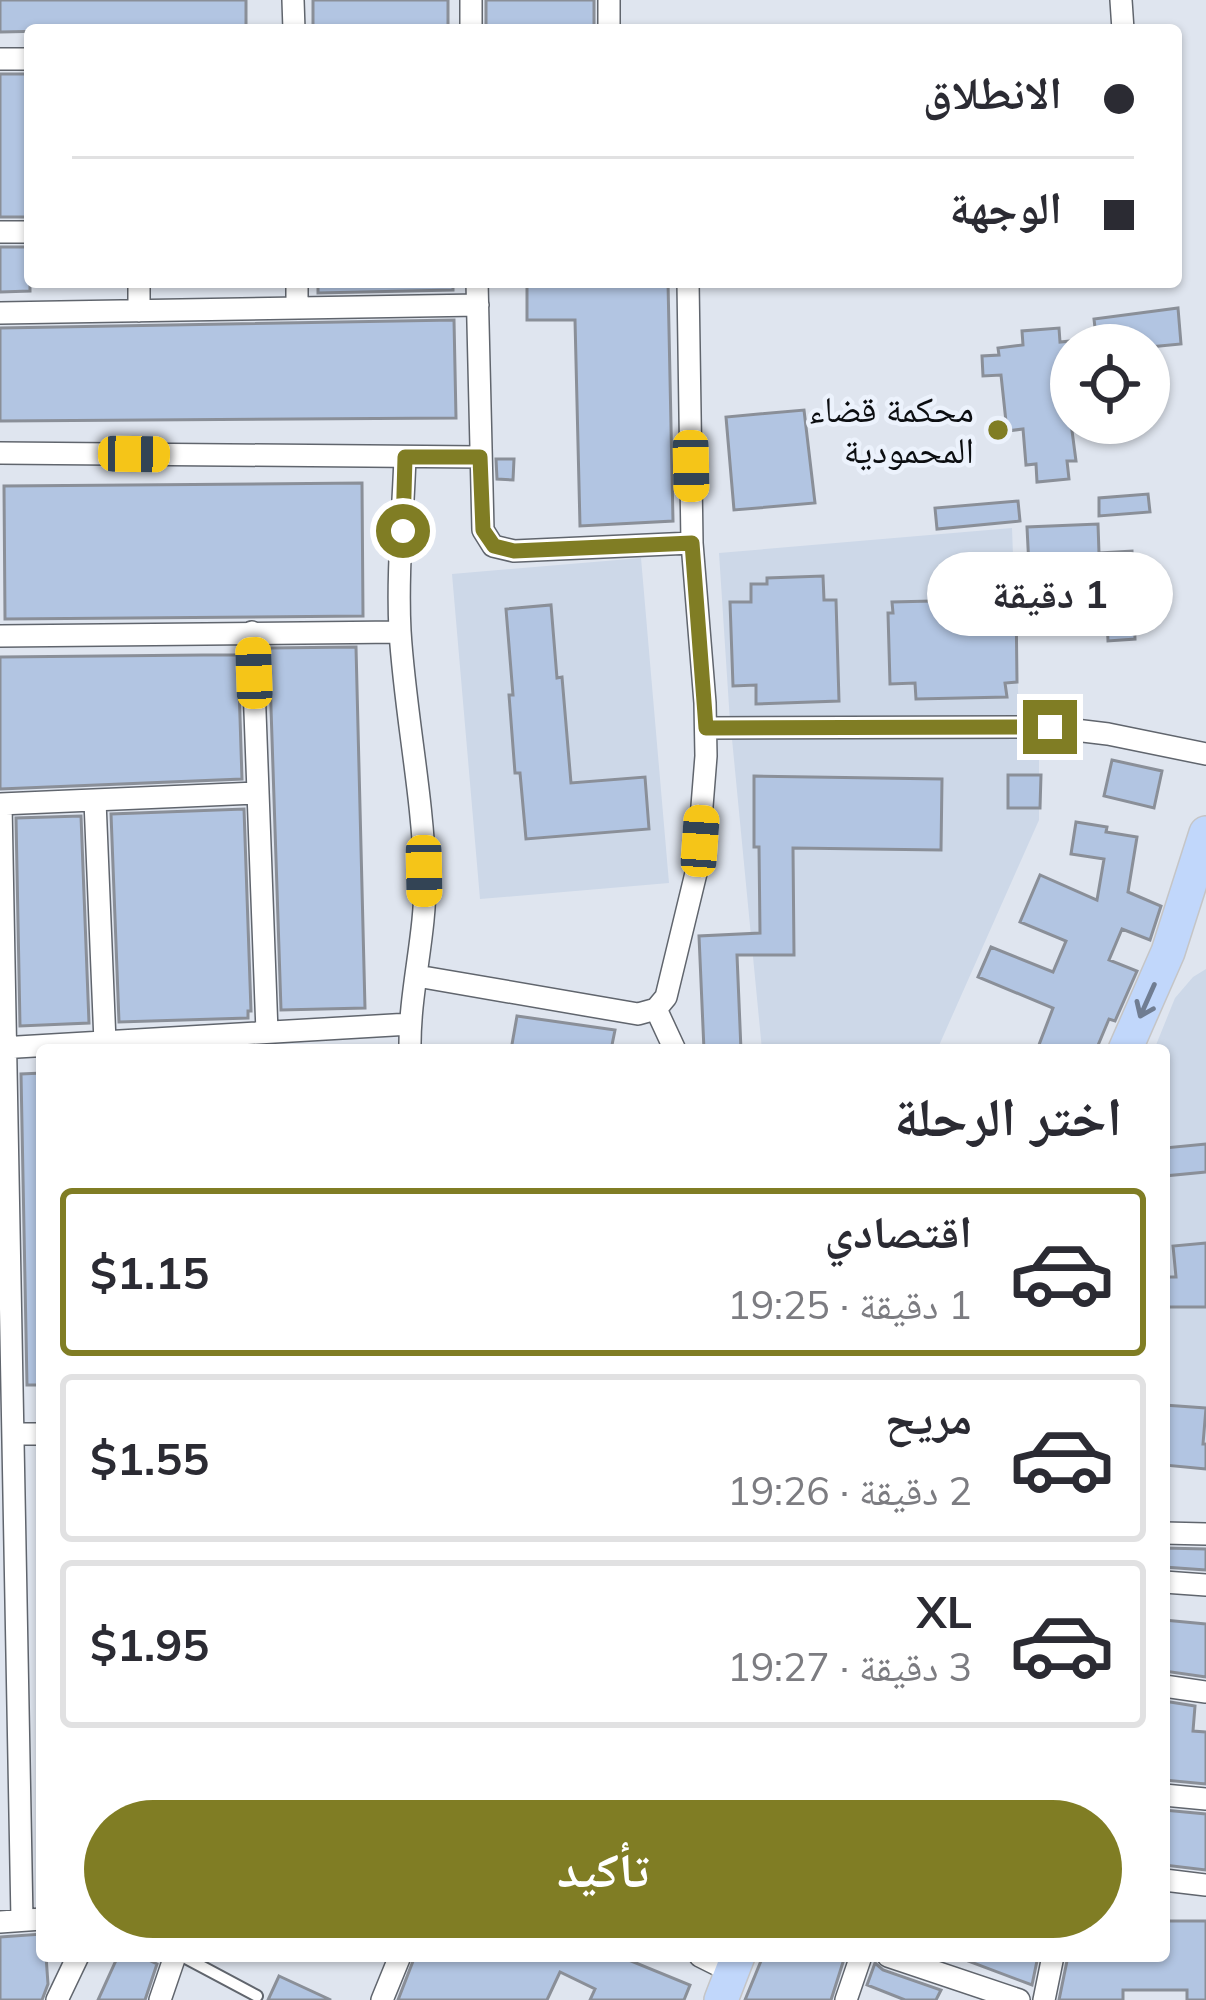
<!DOCTYPE html>
<html lang="ar">
<head>
<meta charset="utf-8">
<style>
  :root { --surface:#fff; --page:#f7f7f7; --text:#2b2b33; --muted:#7c7c81; --line:#e1e1e2; --accent:#807d24 }
  body { margin:0; font-family:Mulish,"Noto Naskh Arabic",sans-serif; background:var(--page); color:var(--text); direction:rtl; height:100vh; display:flex; flex-direction:column; font-size:45px; white-space:nowrap }
  * { box-sizing:border-box; margin:0 }
  p { font-size:39px; color:var(--muted) }
  .icon { flex:none; width:66px; height:66px; fill:none; stroke:currentColor; stroke-width:2; stroke-linecap:round; stroke-linejoin:round }
  .map { position:relative; flex:1; overflow:hidden; direction:ltr }
  .details { position:absolute; left:36px; top:1044px; width:1134px; height:918px; display:flex; flex-direction:column; background:var(--surface); border-radius:12px; box-shadow:0 3px 9px #0004; direction:rtl }
  .details>* { flex:none }
  .guide { position:absolute; left:24px; top:24px; width:1158px; height:264px; border-radius:12px; box-shadow:0 3px 9px #0004; direction:rtl; display:grid; align-content:center; height:264px; padding:0 48px; background:var(--surface) }
  .tools { position:absolute; left:1050px; top:324px; display:grid; gap:24px }
  .tools a { display:grid; place-items:center; width:120px; height:120px; border-radius:50%; background:var(--surface); box-shadow:0 3px 9px #0004; font-size:60px }
  .end { position:absolute; width:54px; height:54px; margin:-27px; border:15px solid #807d24; background:#fff; box-shadow:0 0 0 6px #fff }
  .from { border-radius:50% }
  .bubble { position:absolute; height:84px; border-radius:42px; background:var(--surface); box-shadow:0 3px 9px #0004; font-size:39px; font-weight:700; line-height:84px; text-align:center; direction:rtl }
  .car { position:absolute; width:36px; height:72px; margin:-36px -18px; border-radius:15px; box-shadow:0 0 9px 3px #0007; background:linear-gradient(#f5c518 24%,#345 0 40%,#f5c518 0 76%,#345 0 86%,#f5c518 0) }
  .guide b { display:flex; align-items:center; gap:42px; height:114px; font-size:45px }
  .guide b+b { border-top:3px solid var(--line) }
  .guide i { width:30px; height:30px; background:var(--text) }
  ul { padding:0; list-style:none }
  li { display:flex; align-items:center; gap:36px; height:168px; margin:0 24px 18px; padding:0 24px; border:6px solid var(--line); border-radius:12px }
  li div { flex:1 }
  li b { display:block; font-size:45px }
  li em { font-style:normal; font-weight:700 }
  li.on { border-color:var(--accent) }
  li>.icon { width:108px; height:108px; stroke-width:1.5 }
  h2 { padding:0 48px; font-size:54px; line-height:144px }
  .action { display:flex; gap:24px; margin-top:auto; padding:24px 48px }
  .action a { flex:1; height:138px; border-radius:72px; background:var(--accent); color:#fff; font-size:48px; font-weight:700; line-height:138px; text-align:center }
  .map>svg:first-child { display:block }
</style>
</head>
<body>
<div class="map">
<svg width="1206" height="2000" viewBox="0 0 1206 2000">
  <rect width="100%" height="100%" fill="#dfe5ef"/>
  <!-- built -->
  <path fill="#cdd8e8" d="M1012,528L1019,717L730,722L719,553Z
    M641,558L669,883L480,899L452,574Z
    M1039,738V820L937,1050H762L732,739Z
    M1206,969V1442L1164,1440V1050H1154L1175,998L1193,977Z"/>
  <!-- building -->
  <path fill="#b2c5e2" stroke="#8a8f98" stroke-width="3" d="M0,0H246V27L0,32Z
    M313,0H448V30H313Z
    M486,0H594V30H486Z
    M0,74H30V217H0Z
    M0,247H30V291L0,292Z
    M318,282H453V290L318,293Z
    M527,282H668L673,521L580,526L575,320H527Z
    M1178,308L1181,344L1149,347V345H1097L1094,319Z
    M454,320L456,418L0,421V328Z
    M1059,328L1060,342L1071,341V423L1076,461H1067L1069,479L1037,482L1036,464L1026,465L1023,429L1007,431L1001,375L983,376L982,356L999,355L998,348L1023,345L1022,331Z
    M804,410L815,503L734,510L726,417Z
    M496,459H514L513,480L497,479Z
    M362,483L363,616L5,619L4,486Z
    M1148,494L1150,512L1099,516V498Z
    M1018,501L1020,521L937,529L935,508Z
    M1098,524L1099,553L1132,551L1135,639L1108,641L1106,596L1072,597V585L1030,587L1027,527Z
    M823,576L824,600H836L839,701L756,704V685L733,686L730,602H751V584H767V578Z
    M1016,599L1017,682L1005,683L1007,697L916,699L915,683L890,684L888,613H893L892,602Z
    M551,605L557,678L562,677L571,783L645,777L649,829L526,839L520,773H515L509,695H513L506,609Z
    M356,647L365,1008L281,1010L269,648Z
    M203,655H238L242,779L0,789V657Z
    M1112,760L1162,771L1154,808L1104,796Z
    M1008,775H1041L1040,808H1008Z
    M754,776L942,779L941,850L793,848L794,955H737L741,1050H704L699,936L760,933L759,847H754Z
    M244,809L251,1011H248V1018L119,1022L111,814Z
    M81,816L89,1023L20,1026L16,818Z
    M1076,822L1107,827L1106,832L1137,837L1128,892L1161,906L1150,940L1122,929L1109,960L1137,971L1115,1021L1109,1019L1096,1050H1037L1053,1008L978,977L991,947L1053,972L1066,941L1020,922L1040,875L1097,900L1104,859L1071,854Z
    M517,1016L615,1030L611,1050H511Z
    M42,1073V1385H27L21,1074Z
    M1206,1144V1172L1164,1176V1148Z
    M1206,1243V1307H1164V1277H1176L1173,1246Z
    M1164,1405L1206,1408L1203,1444H1206V1469L1164,1465Z
    M1164,1548L1206,1549V1570L1164,1567Z
    M1164,1620L1206,1624V1677L1164,1671Z
    M1164,1701L1195,1706L1193,1731L1206,1732V1784L1164,1780Z
    M1164,1810L1206,1814V1870L1164,1865Z
    M1164,1921H1206V2000H1187V1990H1123V2000H1059L1068,1956H1164Z
    M42,1934V1956H46L48,1984L42,2000H0V1937Z
    M118,1956H140L157,1964L145,2000H98Z
    M415,1956H619L690,1985L684,2000H590L595,1989L560,1972L547,2000H398Z
    M763,1956H845L831,2000H745Z
    M961,1956H1038L1032,1985L960,1958Z
    M875,1963L883,1970L941,1990L936,2000H905L867,1985Z
    M279,1976L331,2000H268Z"/>
  <g fill="none" stroke-linecap="round" stroke-linejoin="round">
    <!-- lane casing -->
    <g stroke="#60656d" stroke-width="14">
      <path id="lane" d="M182,1956L257,1996"/>
    </g>
    <!-- street casing -->
    <g stroke="#60656d" stroke-width="24">
      <path id="street" d="M293,0L294,30
        M471,0V30
        M609,0V30
        M1121,0L1123,30
        M0,59H30
        M0,232H30
        M139,282V311
        M297,282V308
        M477,282L483,530L493,546L514,551L692,543
        M0,313L478,305
        M0,453L480,457
        M405,457C403,515 397,574 400,631C405,713 423,795 425,877C426,936 409,992 410,1050
        M252,632L267,1032
        M0,636L400,632
        M706,728L1050,727L1108,734L1206,754
        M95,801L105,1042
        M0,804L258,793
        M1,804L22,1920
        M417,976L638,1014L656,1009L666,997L697,869L706,756L705,703L692,543L688,282
        M656,1009L675,1050
        M0,1048L410,1024
        M13,1434H42
        M1164,1533L1206,1534
        M1164,1582L1206,1585
        M1164,1686L1206,1692
        M1164,1795L1206,1799
        M1164,1880L1206,1885
        M0,1922L42,1919
        M700,1956L732,1972
        M888,1956L1019,2000
        M57,2000L78,1956
        M160,2000L175,1956
        M382,2000L400,1956
        M846,2000L861,1956
        M1044,2000L1053,1956"/>
    </g>
    <!-- primary casing -->
    <g stroke="#c5c5c6" stroke-width="36">
      <path id="primary" d="M1125,1050L1168,952L1206,833
        M721,2000L738,1956"/>
    </g>
    <!-- lane -->
    <use href="#lane" stroke="#fff" stroke-width="10"/>
    <!-- street -->
    <use href="#street" stroke="#fff" stroke-width="21"/>
    <!-- primary -->
    <use href="#primary" stroke="#c1d7fb" stroke-width="33"/>
  </g>
  <!-- one-way arrows -->
  <defs><path id="oneway-shaft" d="M-6 0H5M1.5-3L5.5 0L1.5 3" fill="none" stroke-width="1.6" stroke-linecap="round" stroke-linejoin="round" transform="scale(3)"/></defs>
  <use stroke="#707d92" href="#oneway-shaft" transform="translate(1147 1001) rotate(114)"/>
  <g fill="none" stroke-linecap="round" stroke-linejoin="round">
    <!-- route -->
    <path stroke="#807d24" stroke-width="15" d="M403,531L405,457H480L483,530L494,546L514,551L692,543L706,728L1050,727"/>
  </g>
  <!-- markers -->
  <circle fill="#807d24" stroke="#ecf2fc" stroke-width="4.5" cx="998" cy="430" r="12"/>
  <g text-anchor="middle" stroke-width="9" stroke-linejoin="round" paint-order="stroke">
    <!-- poi labels -->
    <g font-size="36" fill="#0c0e11" stroke="#ecf2fc" text-anchor="end">
      <text x="974" y="422">محكمة قضاء<tspan x="974" dy="41">المحمودية</tspan></text>
    </g>
  </g>
</svg>
<div class="tools">
<a><svg class="icon" aria-label="locate" viewBox="0 0 24 24"><circle cx="12" cy="12" r="6"/><path d="M12 2v4M12 18v4M2 12h4M18 12h4"/></svg></a>
</div>
<i class="end from" style="left:403px;top:531px"></i>
<i class="end" style="left:1050px;top:727px"></i>
<div class="bubble" style="left:927px;top:552px;width:246px">1 دقيقة</div>
<i class="car" style="left:134px;top:454px;rotate:91deg"></i>
<i class="car" style="left:691px;top:466px;rotate:179deg"></i>
<i class="car" style="left:254px;top:673px;rotate:358deg"></i>
<i class="car" style="left:700px;top:841px;rotate:4deg"></i>
<i class="car" style="left:424px;top:871px;rotate:179deg"></i>
<div class="guide">
<b><i class="from"></i>الانطلاق</b>
<b><i></i>الوجهة</b>
</div>
<section class="details">
<h2>اختر الرحلة</h2>
<ul>
<li class="on"><svg class="icon" aria-label="car" viewBox="0 0 24 24"><path d="M5 17H2v-5l4-1 3-4h7l3 4 3 1v5h-3M9 17h6M6 11h13"/><circle cx="7" cy="17" r="2"/><circle cx="17" cy="17" r="2"/></svg><div><b>اقتصادي</b><p>1 دقيقة · 19:25</p></div><em>$1.15</em></li>
<li><svg class="icon" aria-label="car" viewBox="0 0 24 24"><path d="M5 17H2v-5l4-1 3-4h7l3 4 3 1v5h-3M9 17h6M6 11h13"/><circle cx="7" cy="17" r="2"/><circle cx="17" cy="17" r="2"/></svg><div><b>مريح</b><p>2 دقيقة · 19:26</p></div><em>$1.55</em></li>
<li><svg class="icon" aria-label="car" viewBox="0 0 24 24"><path d="M5 17H2v-5l4-1 3-4h7l3 4 3 1v5h-3M9 17h6M6 11h13"/><circle cx="7" cy="17" r="2"/><circle cx="17" cy="17" r="2"/></svg><div><b>XL</b><p>3 دقيقة · 19:27</p></div><em>$1.95</em></li>
</ul>
<div class="action"><a>تأكيد</a></div>
</section>
</div>
</body>
</html>
